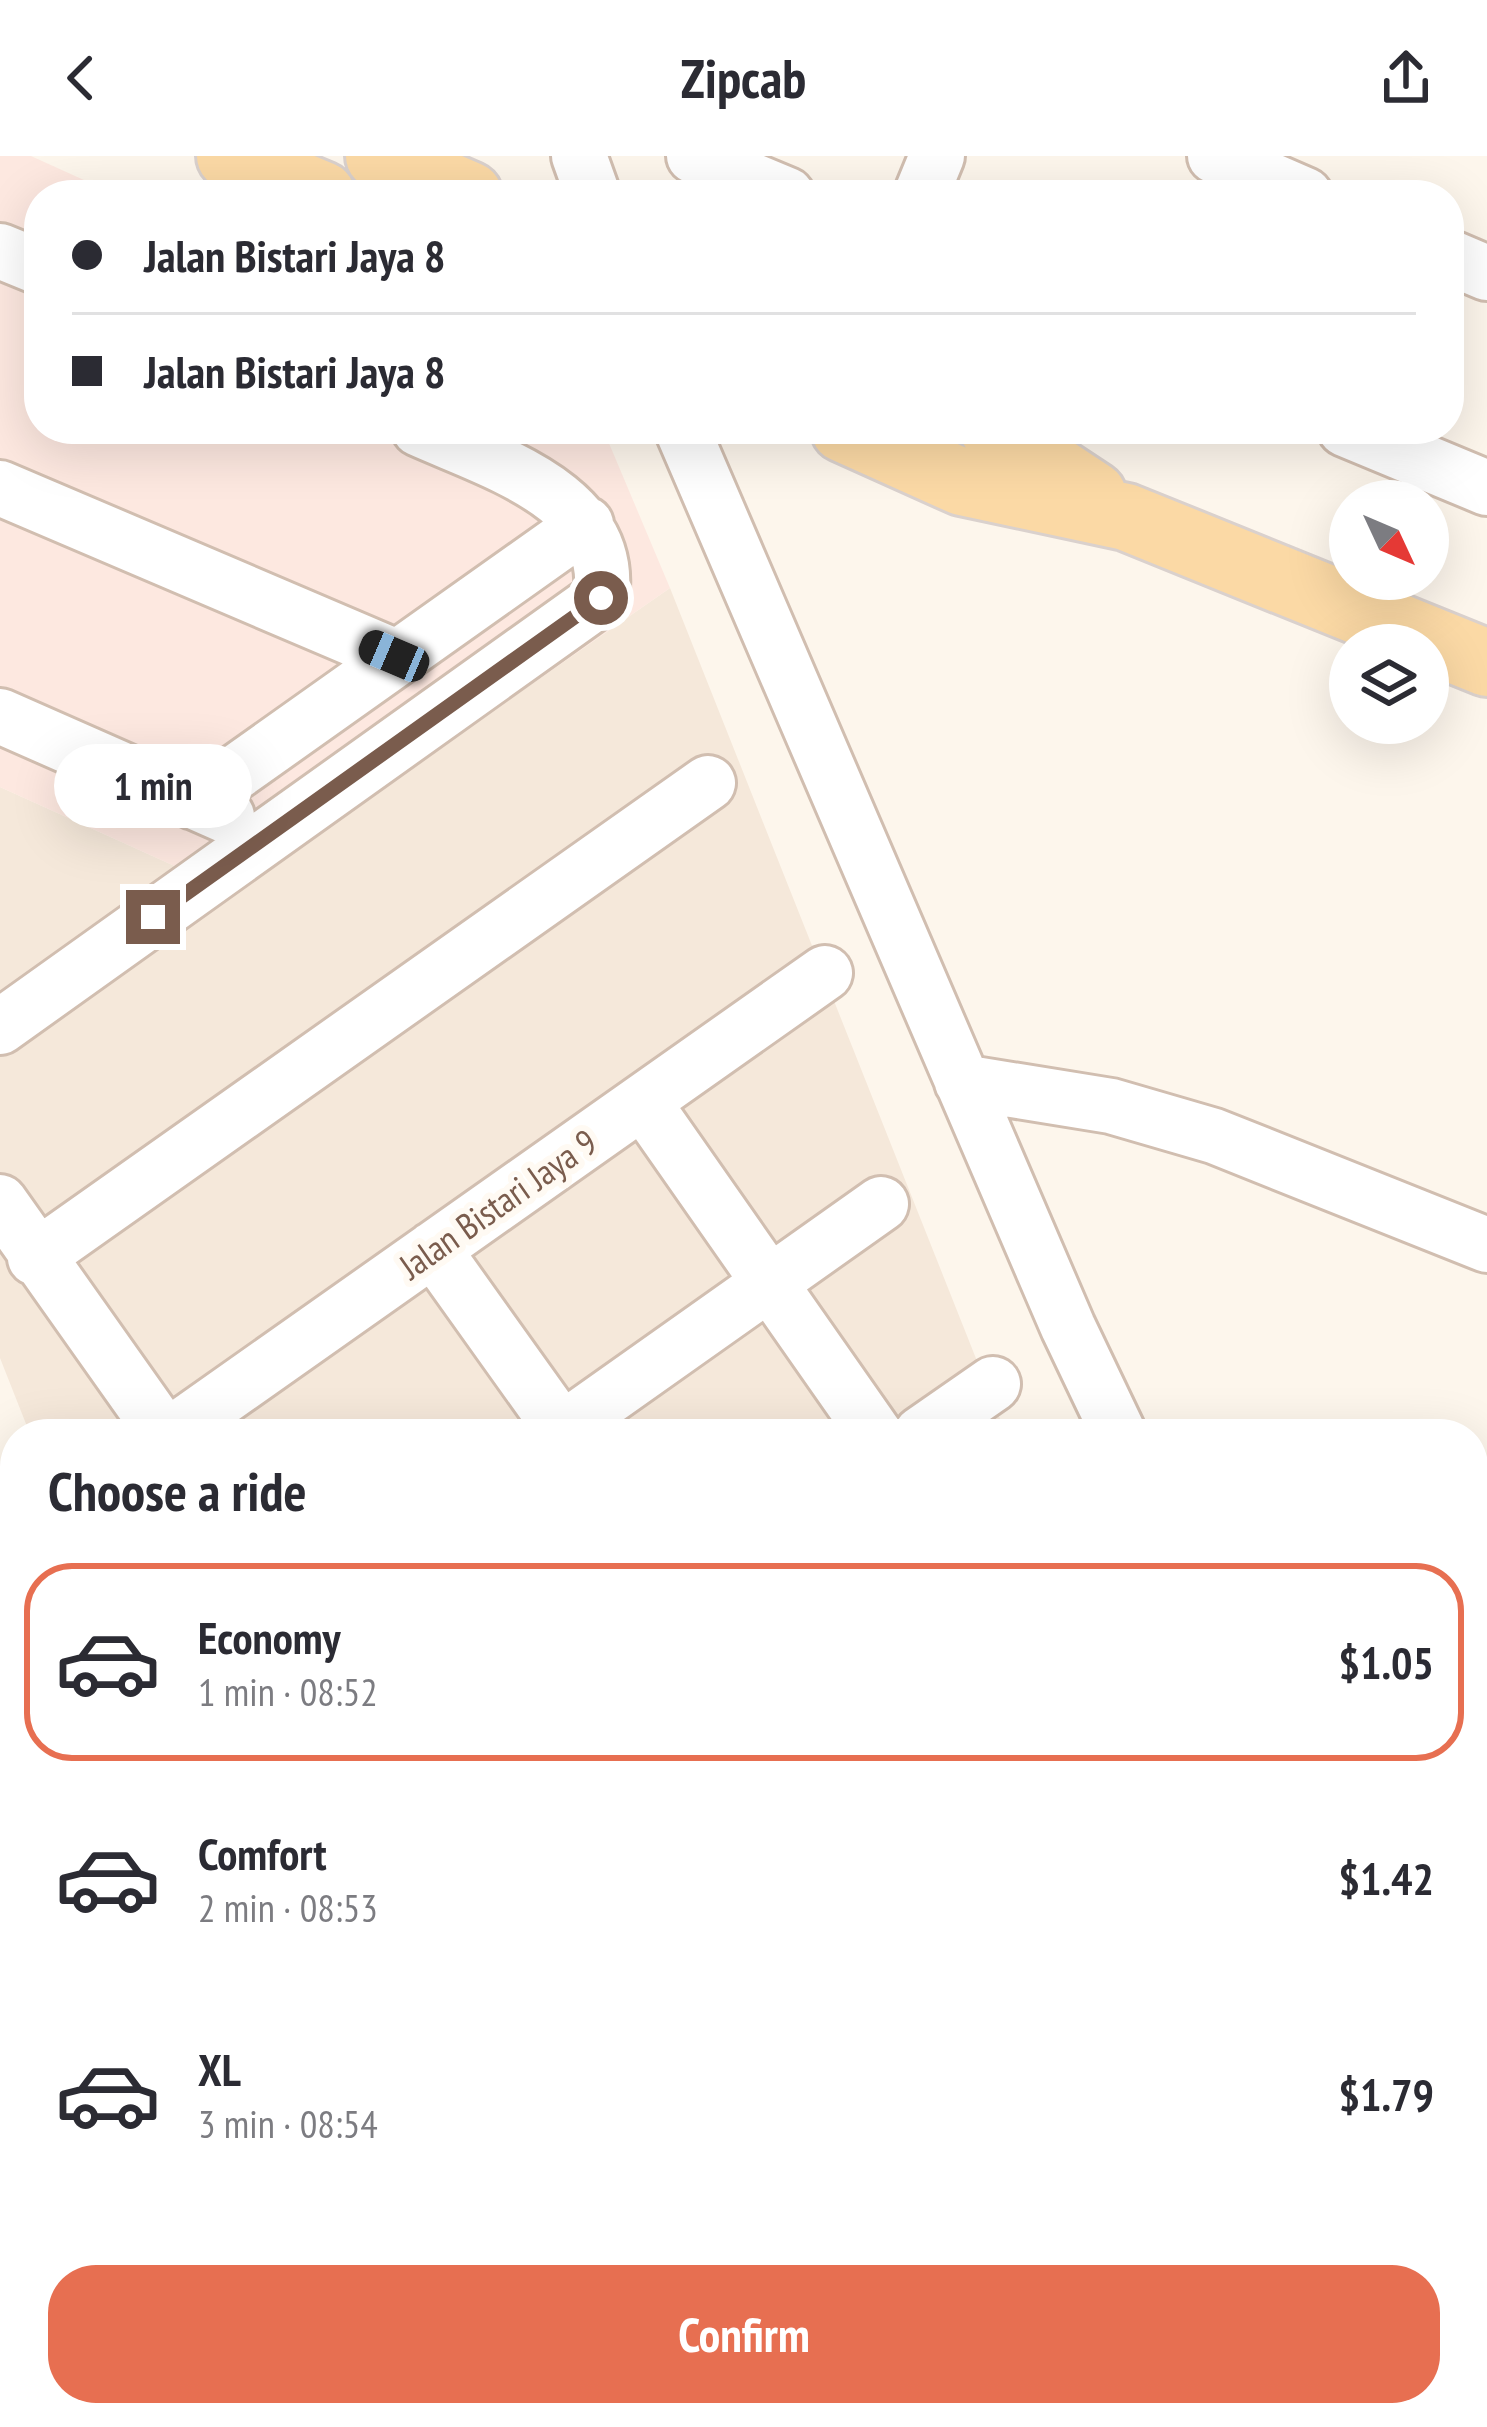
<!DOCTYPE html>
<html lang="en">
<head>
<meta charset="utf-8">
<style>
  :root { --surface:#fff; --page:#f2f2f3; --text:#2b2b33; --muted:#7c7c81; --line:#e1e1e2; --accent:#e76f51 }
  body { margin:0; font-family:"PT Sans Narrow",sans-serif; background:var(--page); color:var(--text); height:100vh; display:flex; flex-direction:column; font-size:45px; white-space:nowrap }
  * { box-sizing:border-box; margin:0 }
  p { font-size:39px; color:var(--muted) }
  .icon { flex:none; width:66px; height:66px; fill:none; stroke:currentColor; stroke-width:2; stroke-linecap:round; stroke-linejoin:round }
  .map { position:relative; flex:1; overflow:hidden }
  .drawer { position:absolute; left:0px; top:1263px; width:1488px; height:1008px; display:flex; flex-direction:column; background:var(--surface); border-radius:48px 48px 0 0; box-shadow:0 12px 48px #0002 }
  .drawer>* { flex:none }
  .hud { position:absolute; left:24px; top:24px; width:1440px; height:264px; border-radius:48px; box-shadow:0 12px 48px #0002; display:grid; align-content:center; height:264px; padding:0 48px; background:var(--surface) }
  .needle { width:78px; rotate:134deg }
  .fabs { position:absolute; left:1329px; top:324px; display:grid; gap:24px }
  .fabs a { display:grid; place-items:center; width:120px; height:120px; border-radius:50%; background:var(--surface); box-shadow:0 12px 48px #0002; font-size:60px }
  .end { position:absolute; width:54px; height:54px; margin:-27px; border:15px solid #7a5c4d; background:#fff; box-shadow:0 0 0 6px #fff }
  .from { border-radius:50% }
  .bubble { position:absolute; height:84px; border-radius:42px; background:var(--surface); box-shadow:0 12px 48px #0002; font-size:39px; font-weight:600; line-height:84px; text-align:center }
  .car { position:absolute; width:36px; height:72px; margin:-36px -18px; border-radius:15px; box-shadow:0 0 9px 3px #0007; background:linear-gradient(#222 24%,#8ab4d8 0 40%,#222 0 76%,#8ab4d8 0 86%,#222 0) }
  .hud b { display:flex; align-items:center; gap:42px; height:114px; font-size:45px }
  .hud b+b { border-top:3px solid var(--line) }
  .hud i { width:30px; height:30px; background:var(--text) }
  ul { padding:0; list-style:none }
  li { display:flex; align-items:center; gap:36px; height:198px; margin:0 24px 18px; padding:0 24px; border:6px solid transparent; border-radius:48px }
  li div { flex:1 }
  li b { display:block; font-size:45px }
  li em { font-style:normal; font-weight:600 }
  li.active { border-color:var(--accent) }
  li>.icon { width:108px; height:108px; stroke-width:1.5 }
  h2 { padding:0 48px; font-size:54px; line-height:144px }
  .primary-button { display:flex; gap:24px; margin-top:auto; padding:24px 48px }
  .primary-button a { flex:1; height:138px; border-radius:48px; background:var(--accent); color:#fff; font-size:48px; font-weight:600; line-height:138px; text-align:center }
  header { display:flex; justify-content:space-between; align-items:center; height:156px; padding:0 48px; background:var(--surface); font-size:54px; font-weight:600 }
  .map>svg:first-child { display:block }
</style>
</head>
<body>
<header><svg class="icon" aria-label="back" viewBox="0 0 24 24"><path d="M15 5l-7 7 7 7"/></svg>Zipcab<svg class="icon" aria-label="share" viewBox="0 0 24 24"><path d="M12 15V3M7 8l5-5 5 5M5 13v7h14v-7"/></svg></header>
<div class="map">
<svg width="1487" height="2271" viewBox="0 0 1487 2271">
  <rect width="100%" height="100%" fill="#fdf6ec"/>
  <!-- residential -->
  <path fill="#f5e8da" d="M670,432L1006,1278H30L0,1202V631L232,736Z
    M250,2256H444L423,2271H253Z"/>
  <!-- commercial -->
  <path fill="#fde8e0" d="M0,0H31L117,39H39V273H603L670,432L232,736L0,631Z"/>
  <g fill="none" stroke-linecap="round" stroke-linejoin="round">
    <!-- minor casing -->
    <g stroke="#d1beb0" stroke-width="60">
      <path id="minor" d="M579,0L593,39
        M694,0L787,39
        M1215,0L1305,39
        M921,39L937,0
        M0,95L39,111
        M1449,101L1487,117
        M682,273L1068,1171L1119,1278
        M1345,273L1487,332
        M0,332L394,500
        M0,560L227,660
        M194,646L586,368
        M0,871L601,442C616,341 492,306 419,273
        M962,926L1111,950L1214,980L1487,1089
        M643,946L875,1278
        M0,1046L164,1278
        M433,1093L565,1278
        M35,1102L708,627
        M171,1278L825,817
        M556,1278L881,1048
        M921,1278L993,1228
        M1473,1540L1487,1546
        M0,1809L15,1821
        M556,2256L575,2271
        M1432,2256L1439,2271
        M999,2271L1021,2256"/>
    </g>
    <!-- major casing -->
    <g stroke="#dad1cd" stroke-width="72">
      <path id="major" d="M230,0L322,39
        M379,0L469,39
        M844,273L962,326L1126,361L1487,507
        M993,273L1093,339"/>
    </g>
    <!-- minor -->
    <use href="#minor" stroke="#fff" stroke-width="54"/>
    <!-- major -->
    <use href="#major" stroke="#fbd9a5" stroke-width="66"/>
  </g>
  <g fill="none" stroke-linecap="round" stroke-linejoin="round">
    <!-- route -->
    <path stroke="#7a5c4d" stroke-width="15" d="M153,761L601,442"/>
  </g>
  <g text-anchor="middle" stroke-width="12" stroke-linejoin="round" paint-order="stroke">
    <!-- street labels -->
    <g font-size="36" fill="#7a5c4d" stroke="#fffaf3">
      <text transform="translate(498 1048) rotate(-35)" y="13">Jalan Bistari Jaya 9</text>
    </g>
  </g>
</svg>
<div class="fabs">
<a><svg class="needle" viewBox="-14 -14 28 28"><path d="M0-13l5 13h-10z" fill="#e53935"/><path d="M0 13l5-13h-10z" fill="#7c7c81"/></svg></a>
<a><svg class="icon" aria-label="layers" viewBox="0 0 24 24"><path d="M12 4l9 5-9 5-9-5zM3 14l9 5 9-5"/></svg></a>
</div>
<i class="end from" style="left:601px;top:442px"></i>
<i class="end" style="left:153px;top:761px"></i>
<div class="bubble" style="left:54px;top:588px;width:198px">1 min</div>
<i class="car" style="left:394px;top:500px;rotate:293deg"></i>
<div class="hud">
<b><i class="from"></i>Jalan Bistari Jaya 8</b>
<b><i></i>Jalan Bistari Jaya 8</b>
</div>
<section class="drawer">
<h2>Choose a ride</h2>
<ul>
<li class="active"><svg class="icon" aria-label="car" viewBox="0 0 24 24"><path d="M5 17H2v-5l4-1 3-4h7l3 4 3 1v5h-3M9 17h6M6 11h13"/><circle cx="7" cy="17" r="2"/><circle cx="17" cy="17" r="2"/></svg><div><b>Economy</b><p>1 min · 08:52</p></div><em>$1.05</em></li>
<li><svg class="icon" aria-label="car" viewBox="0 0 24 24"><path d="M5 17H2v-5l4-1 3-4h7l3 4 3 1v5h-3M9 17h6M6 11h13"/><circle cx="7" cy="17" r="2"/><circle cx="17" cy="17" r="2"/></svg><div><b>Comfort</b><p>2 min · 08:53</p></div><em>$1.42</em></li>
<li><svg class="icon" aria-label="car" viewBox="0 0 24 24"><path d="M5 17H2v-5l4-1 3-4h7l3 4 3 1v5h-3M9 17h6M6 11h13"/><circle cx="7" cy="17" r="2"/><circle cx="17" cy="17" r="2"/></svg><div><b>XL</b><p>3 min · 08:54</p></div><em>$1.79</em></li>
</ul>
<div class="primary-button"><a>Confirm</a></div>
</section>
</div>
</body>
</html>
